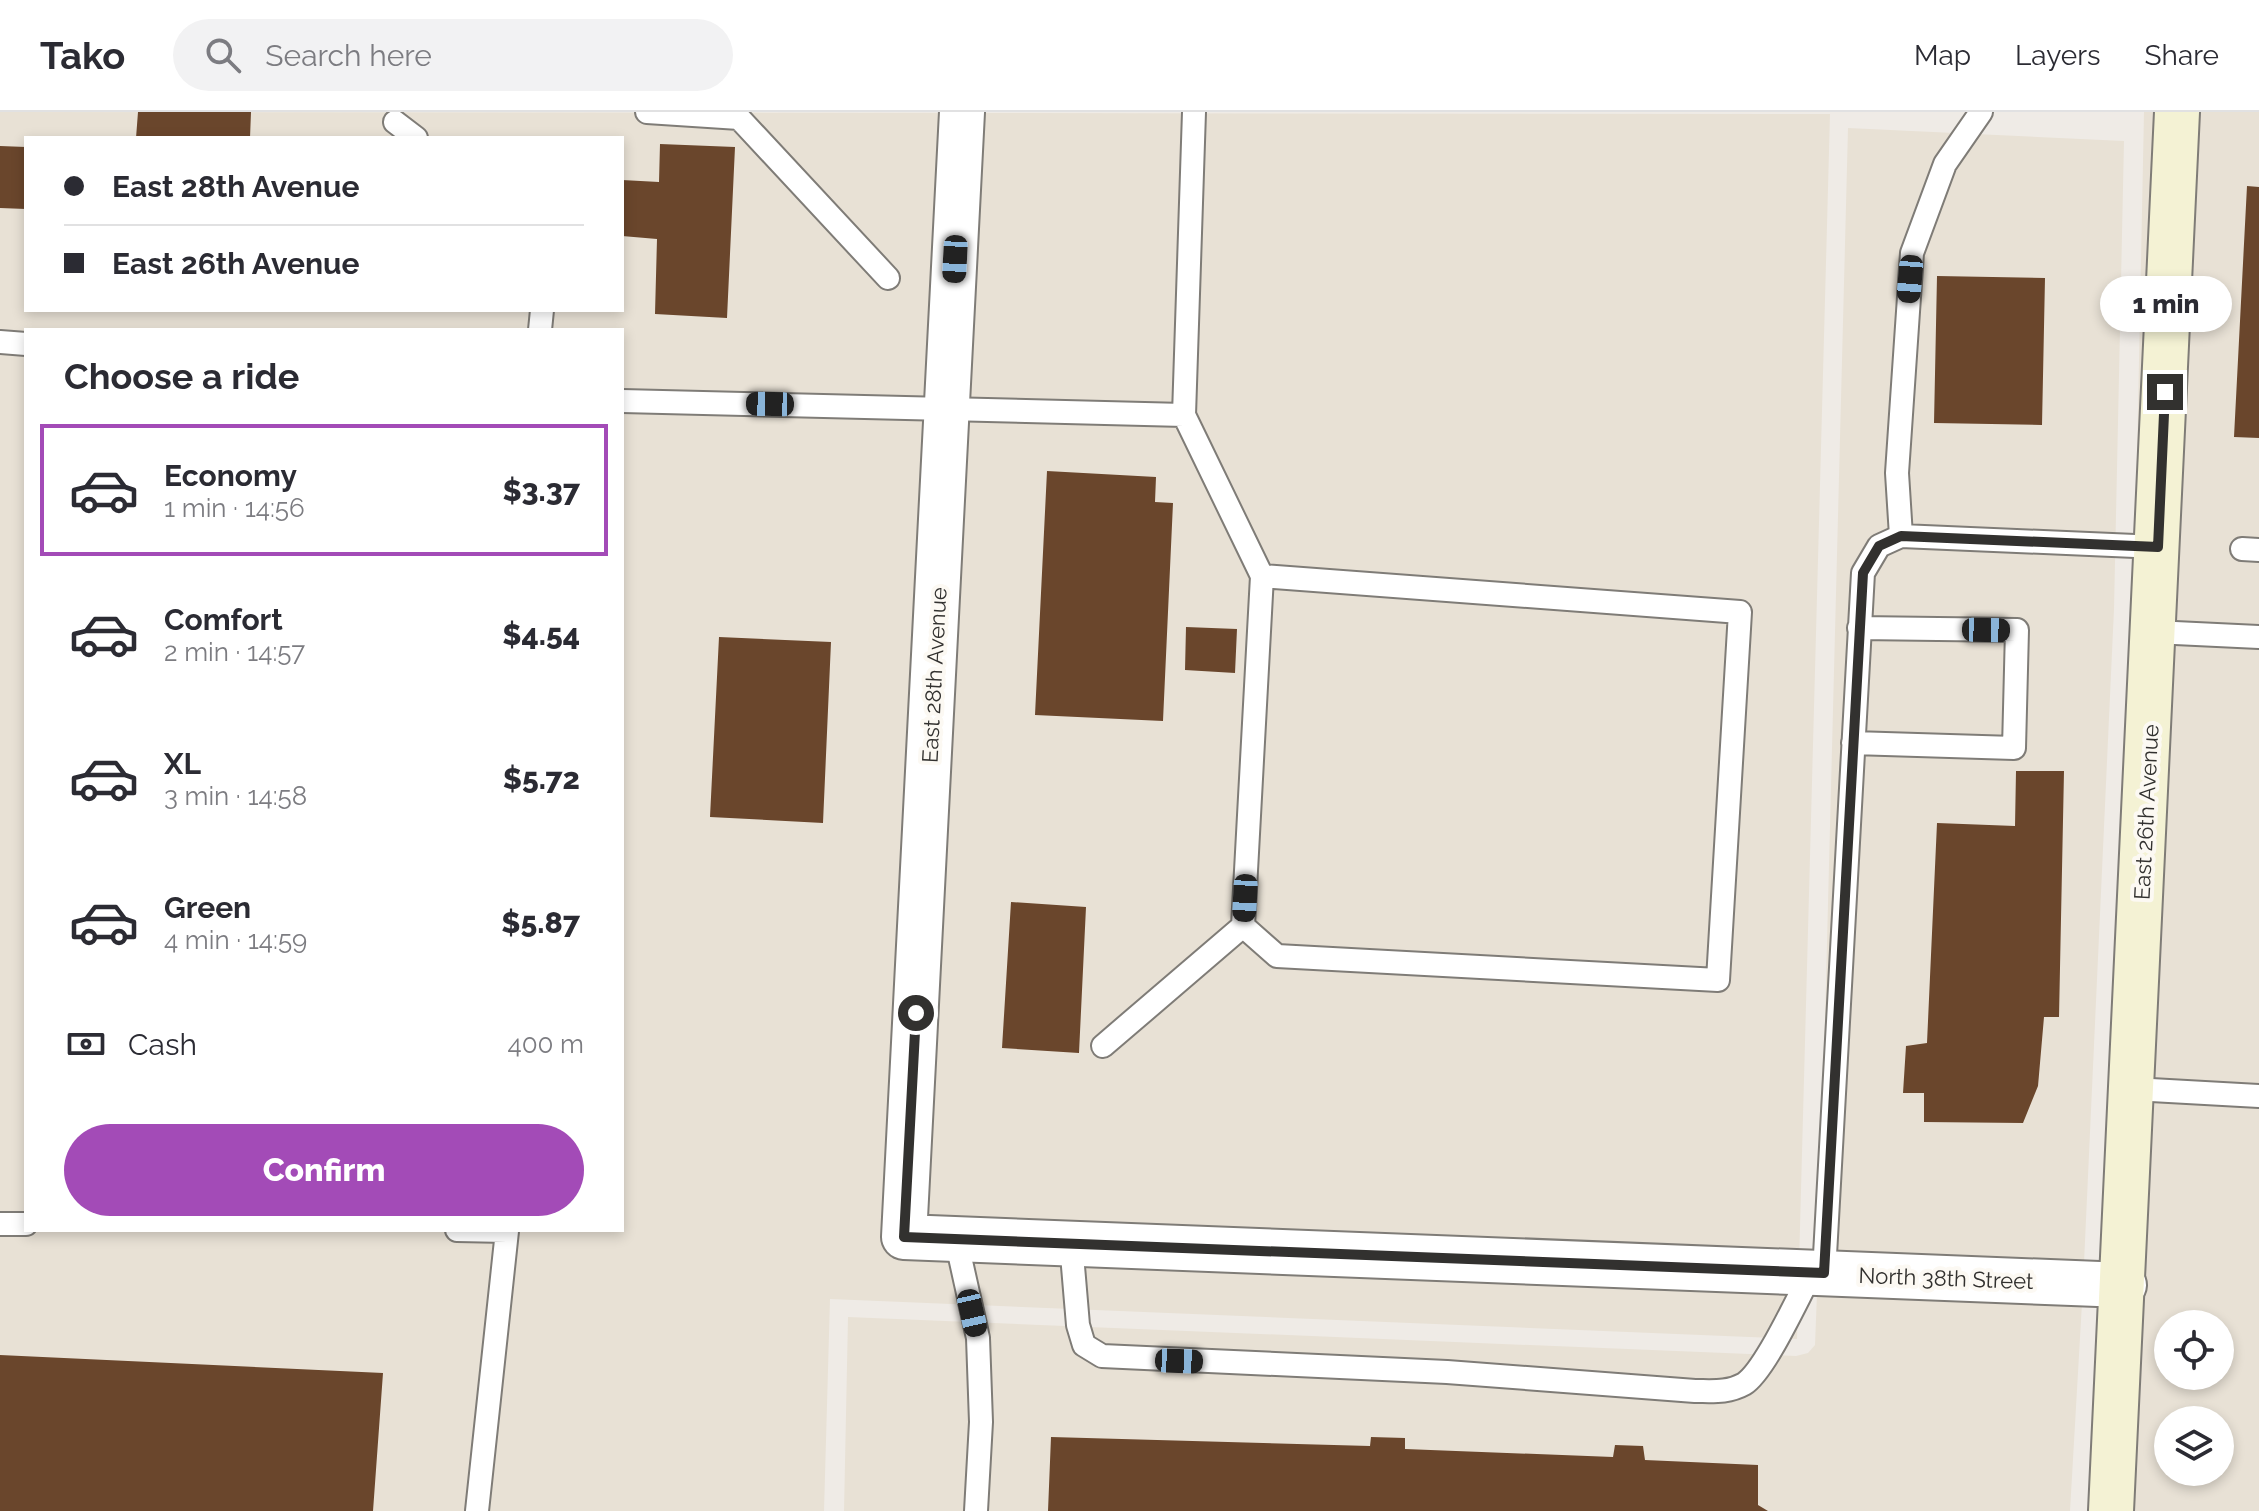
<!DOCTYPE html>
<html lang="en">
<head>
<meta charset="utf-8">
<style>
  :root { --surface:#fff; --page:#f2f2f3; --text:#2b2b33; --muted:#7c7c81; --line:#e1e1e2; --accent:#a34bb7 }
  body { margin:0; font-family:Raleway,sans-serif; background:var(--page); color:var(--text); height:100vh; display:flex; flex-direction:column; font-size:30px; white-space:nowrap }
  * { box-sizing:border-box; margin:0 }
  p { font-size:26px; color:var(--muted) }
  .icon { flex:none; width:44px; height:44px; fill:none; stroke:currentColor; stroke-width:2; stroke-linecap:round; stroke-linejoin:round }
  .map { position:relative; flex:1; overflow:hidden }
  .sheet { position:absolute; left:24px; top:216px; width:600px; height:904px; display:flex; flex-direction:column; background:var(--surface); border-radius:0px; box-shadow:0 4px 12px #0003 }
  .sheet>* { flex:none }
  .banner { position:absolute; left:24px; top:24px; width:600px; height:176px; border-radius:0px; box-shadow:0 4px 12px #0003; display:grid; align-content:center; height:176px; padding:0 40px; background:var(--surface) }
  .tools { position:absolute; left:2154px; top:1198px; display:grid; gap:16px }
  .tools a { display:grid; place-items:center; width:80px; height:80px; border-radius:50%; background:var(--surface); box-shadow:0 4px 12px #0003; font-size:40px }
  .end { position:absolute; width:36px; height:36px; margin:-18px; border:10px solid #32312f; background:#fff; box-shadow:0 0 0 4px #fff }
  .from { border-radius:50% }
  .bubble { position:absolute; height:56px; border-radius:28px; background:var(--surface); box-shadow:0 4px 12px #0003; font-size:26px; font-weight:800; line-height:56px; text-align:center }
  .car { position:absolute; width:24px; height:48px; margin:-24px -12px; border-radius:10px; box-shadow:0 0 6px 2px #0007; background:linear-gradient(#222 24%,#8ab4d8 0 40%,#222 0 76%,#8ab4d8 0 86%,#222 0) }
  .banner b { display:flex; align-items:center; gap:28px; height:76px; font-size:30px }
  .banner b+b { border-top:2px solid var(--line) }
  .banner i { width:20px; height:20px; background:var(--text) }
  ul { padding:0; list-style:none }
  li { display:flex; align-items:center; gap:24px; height:132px; margin:0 16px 12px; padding:0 24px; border:4px solid transparent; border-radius:0px }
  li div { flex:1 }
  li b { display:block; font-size:30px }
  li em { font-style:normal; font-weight:800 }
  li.active { border-color:var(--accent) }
  li>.icon { width:72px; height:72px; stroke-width:1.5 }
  h2 { padding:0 40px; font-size:36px; line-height:96px }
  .pay { display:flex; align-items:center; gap:20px; height:88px; padding:0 40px; font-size:30px }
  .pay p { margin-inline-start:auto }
  .button { display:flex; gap:16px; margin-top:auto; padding:16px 40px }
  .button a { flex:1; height:92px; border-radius:48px; background:var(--accent); color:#fff; font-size:32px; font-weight:800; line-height:92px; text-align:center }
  header { display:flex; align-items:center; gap:48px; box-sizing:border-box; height:112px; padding:0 40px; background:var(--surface); border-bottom:2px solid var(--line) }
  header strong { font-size:38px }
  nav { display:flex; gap:44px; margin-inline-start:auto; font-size:28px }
  .search { width:560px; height:72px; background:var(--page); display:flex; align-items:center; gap:20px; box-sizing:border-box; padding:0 28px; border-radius:44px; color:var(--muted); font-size:30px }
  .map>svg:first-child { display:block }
</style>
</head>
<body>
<header>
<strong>Tako</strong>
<div class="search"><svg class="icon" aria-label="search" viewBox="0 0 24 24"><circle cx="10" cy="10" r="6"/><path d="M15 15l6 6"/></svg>Search here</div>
<nav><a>Map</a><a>Layers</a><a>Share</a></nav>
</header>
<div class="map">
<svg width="2259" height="1399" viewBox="0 0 2259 1399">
  <rect width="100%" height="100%" fill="#efebe6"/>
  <!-- built -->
  <path fill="#e8e1d5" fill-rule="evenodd" d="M0,0L1830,2L1797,1227L830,1187L824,1399H0ZM26,26H622V198H26ZM26,218H622V1118H26Z
    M2144,0H2259V1399H2089L2134,497ZM2168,1212H2220V1264H2168ZM2168,1308H2220V1360H2168Z
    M1848,16L2124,29L2114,497L2084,1151L1819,1141Z
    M1817,1181L2082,1191L2070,1399H844L848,1205L1796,1244L1808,1241L1815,1233Z"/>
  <!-- building -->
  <path fill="#6a462c" d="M138,0H251L250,26H136Z
    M660,32L735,35L727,206L655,202L657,127L622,124V68L659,70Z
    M0,34L26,35V97L0,96Z
    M2247,74L2259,75V326L2234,325Z
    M1937,164L2045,166L2042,313L1934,311Z
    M1047,359L1156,365L1155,390L1173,391L1163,609L1035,603Z
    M1186,515L1237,517L1235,561L1185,558Z
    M719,525L831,530L823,711L710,705Z
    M2016,659H2064L2059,905H2044L2038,974L2023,1011L1924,1010V981H1903L1906,934L1927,931L1937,711L2015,714Z
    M1011,790L1086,795L1079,941L1002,936Z
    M0,1243L383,1261L373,1399H0Z
    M1051,1325L1370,1334L1371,1325L1405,1326V1337L1613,1345L1615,1333L1643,1334L1645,1348L1758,1353V1393L1768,1399H1048Z"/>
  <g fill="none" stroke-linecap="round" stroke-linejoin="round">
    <!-- lane casing -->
    <g stroke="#7f7c77" stroke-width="26">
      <path id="lane" d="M647,0L739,6L888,166
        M395,10L416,26
        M540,218L542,198
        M0,230L26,232
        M622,289L1184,303L1262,464L1243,814L1277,844L1718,868L1740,500L1262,464
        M1184,303L1194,0
        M1901,424L1897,361L1912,141L1945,52L1981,0
        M2242,437L2259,438
        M2154,520L2259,525
        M1853,631L2014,636L2017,518L1859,516
        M1103,934L1243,814
        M2133,977L2259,984
        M0,1112H26
        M457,1118L507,1119L477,1399
        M956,1127L978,1226L981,1310L976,1399
        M1071,1131L1078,1213L1084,1233L1102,1244L1447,1260L1695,1279C1712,1279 1728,1281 1744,1272C1765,1259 1798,1185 1812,1160
        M1824,1161L1863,461L1879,434L1901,424L2158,435"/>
    </g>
    <!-- street casing -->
    <g stroke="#7f7c77" stroke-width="48">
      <path id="street" d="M962,0L904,1125L2124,1173"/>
    </g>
    <!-- secondary casing -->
    <g stroke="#7f7c77" stroke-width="48">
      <path id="secondary" d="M2111,1399L2177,0"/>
    </g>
    <!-- lane -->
    <use href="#lane" stroke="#fff" stroke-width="22"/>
    <!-- street -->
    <use href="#street" stroke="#fff" stroke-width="44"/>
    <!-- secondary -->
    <use href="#secondary" stroke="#f4f2d4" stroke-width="44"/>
  </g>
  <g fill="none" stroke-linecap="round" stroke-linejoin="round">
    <!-- route -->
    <path stroke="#32312f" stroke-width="10" d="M916,901L904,1125L1824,1161L1863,461L1879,434L1901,424L2158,435L2165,280"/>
  </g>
  <g text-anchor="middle" stroke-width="8" stroke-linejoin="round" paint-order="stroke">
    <!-- street labels -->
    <g font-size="22" fill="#32312f" stroke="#fcf9f3">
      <text transform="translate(934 563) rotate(-87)" y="8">East 28th Avenue</text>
      <text transform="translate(2146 700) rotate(-87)" y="8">East 26th Avenue</text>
      <text transform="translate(1946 1166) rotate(2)" y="8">North 38th Street</text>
    </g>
  </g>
</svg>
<div class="tools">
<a><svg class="icon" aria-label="locate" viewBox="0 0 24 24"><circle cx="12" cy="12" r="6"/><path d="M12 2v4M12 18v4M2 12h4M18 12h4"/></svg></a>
<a><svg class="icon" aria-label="layers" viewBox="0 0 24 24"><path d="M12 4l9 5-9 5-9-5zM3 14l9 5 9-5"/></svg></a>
</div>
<i class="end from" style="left:916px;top:901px"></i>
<i class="end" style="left:2165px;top:280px"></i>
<div class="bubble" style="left:2100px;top:164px;width:132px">1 min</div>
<i class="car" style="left:955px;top:147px;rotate:183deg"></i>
<i class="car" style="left:1910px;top:167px;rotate:185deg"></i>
<i class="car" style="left:770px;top:292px;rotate:271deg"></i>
<i class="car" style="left:1986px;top:518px;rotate:91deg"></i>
<i class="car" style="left:1245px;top:786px;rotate:183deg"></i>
<i class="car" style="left:972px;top:1201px;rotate:167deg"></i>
<i class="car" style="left:1179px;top:1249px;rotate:92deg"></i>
<div class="banner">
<b><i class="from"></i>East 28th Avenue</b>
<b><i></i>East 26th Avenue</b>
</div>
<section class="sheet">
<h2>Choose a ride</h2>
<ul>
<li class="active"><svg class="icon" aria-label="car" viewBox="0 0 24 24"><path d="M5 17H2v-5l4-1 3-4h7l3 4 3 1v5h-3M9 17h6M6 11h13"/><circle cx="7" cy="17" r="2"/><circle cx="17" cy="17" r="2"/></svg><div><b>Economy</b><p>1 min · 14:56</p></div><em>$3.37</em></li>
<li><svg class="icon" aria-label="car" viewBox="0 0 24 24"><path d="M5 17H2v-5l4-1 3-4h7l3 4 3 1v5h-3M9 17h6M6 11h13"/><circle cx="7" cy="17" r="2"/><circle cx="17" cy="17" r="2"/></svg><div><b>Comfort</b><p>2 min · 14:57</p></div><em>$4.54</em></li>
<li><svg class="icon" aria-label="car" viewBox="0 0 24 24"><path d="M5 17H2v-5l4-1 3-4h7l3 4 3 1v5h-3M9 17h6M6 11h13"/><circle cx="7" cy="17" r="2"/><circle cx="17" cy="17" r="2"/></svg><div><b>XL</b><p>3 min · 14:58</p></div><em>$5.72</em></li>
<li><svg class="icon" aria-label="car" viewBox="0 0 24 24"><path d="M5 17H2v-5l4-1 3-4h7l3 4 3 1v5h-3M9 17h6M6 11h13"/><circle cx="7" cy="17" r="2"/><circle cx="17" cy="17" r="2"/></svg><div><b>Green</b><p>4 min · 14:59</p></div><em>$5.87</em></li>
</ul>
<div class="pay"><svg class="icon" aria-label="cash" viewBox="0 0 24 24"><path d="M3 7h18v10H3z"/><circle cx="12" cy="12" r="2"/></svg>Cash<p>400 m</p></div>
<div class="button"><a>Confirm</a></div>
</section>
</div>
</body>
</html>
